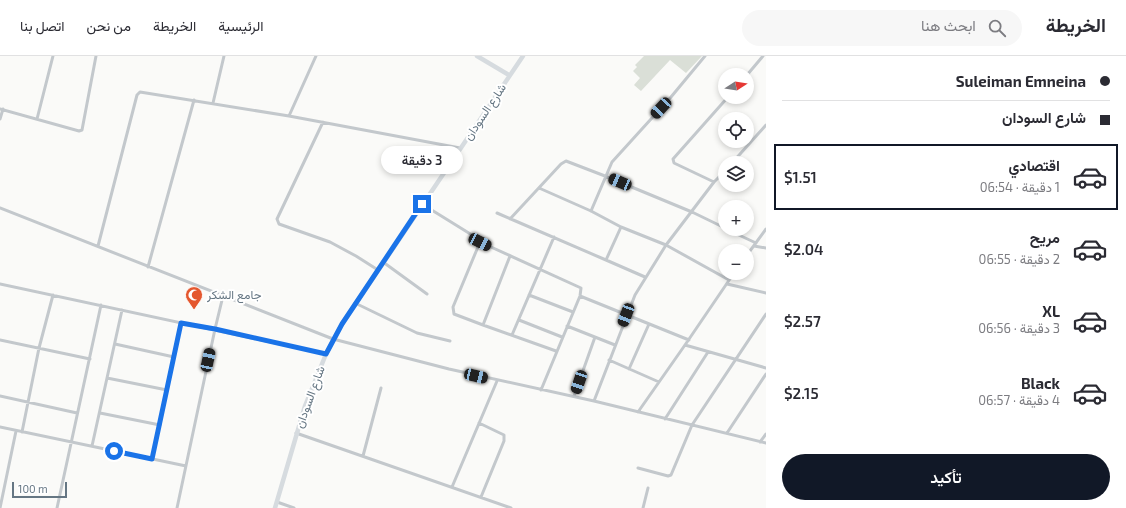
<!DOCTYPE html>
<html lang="ar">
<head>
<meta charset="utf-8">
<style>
  :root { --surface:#fff; --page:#f7f7f7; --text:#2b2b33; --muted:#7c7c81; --line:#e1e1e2; --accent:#111827 }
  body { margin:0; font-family:"Exo 2",Vazirmatn,sans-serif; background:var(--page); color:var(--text); direction:rtl; height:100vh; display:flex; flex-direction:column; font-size:15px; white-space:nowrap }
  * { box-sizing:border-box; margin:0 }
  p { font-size:13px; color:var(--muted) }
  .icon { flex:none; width:22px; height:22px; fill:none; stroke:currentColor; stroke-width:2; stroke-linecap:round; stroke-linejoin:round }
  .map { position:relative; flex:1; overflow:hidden; direction:ltr }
  .drawer { display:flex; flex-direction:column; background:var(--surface); width:360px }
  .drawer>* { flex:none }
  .guide { display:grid; align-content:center; height:88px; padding:0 16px; background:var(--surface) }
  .needle { width:26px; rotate:78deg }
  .controls { position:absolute; left:718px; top:12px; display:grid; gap:8px }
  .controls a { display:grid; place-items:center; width:36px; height:36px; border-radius:50%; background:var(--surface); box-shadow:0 2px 6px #0003; font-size:20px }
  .scale { position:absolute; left:12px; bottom:10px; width:55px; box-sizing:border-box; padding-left:4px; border:2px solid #657683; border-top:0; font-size:11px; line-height:14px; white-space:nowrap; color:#657683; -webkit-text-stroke:3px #fff; paint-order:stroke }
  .end { position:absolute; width:18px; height:18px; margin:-9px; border:5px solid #1a73e8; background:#fff; box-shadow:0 0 0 2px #fff }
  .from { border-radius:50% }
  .bubble { position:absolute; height:28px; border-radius:14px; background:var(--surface); box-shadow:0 2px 6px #0003; font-size:13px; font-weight:600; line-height:28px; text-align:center; direction:rtl }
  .car { position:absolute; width:12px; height:24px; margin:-12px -6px; border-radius:5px; box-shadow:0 0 3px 1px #0007; background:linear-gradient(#222 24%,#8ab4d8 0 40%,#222 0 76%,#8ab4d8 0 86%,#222 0) }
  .guide b { display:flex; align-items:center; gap:14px; height:38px; font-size:15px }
  .guide b+b { border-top:1px solid var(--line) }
  .guide i { width:10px; height:10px; background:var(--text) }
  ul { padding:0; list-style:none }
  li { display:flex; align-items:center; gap:12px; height:66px; margin:0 8px 6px; padding:0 8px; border:2px solid transparent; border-radius:0px }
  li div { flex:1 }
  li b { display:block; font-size:15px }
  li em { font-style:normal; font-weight:600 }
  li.current { border-color:var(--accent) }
  li>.icon { width:36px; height:36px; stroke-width:1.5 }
  .primary-button { display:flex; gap:8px; margin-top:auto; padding:8px 16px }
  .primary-button a { flex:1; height:46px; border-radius:24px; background:var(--accent); color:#fff; font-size:16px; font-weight:600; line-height:46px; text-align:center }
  header { display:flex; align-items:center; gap:24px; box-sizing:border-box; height:56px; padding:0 20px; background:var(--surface); border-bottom:1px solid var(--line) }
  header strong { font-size:19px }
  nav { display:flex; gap:22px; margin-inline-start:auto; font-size:14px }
  .search { width:280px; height:36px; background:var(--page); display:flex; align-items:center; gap:10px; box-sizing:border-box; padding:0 14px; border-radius:22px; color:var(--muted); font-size:15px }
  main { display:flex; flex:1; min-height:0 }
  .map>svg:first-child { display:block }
</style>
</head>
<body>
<header>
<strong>الخريطة</strong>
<div class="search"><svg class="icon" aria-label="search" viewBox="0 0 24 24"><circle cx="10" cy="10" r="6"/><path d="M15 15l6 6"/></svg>ابحث هنا</div>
<nav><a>الرئيسية</a><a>الخريطة</a><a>من نحن</a><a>اتصل بنا</a></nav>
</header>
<main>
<section class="drawer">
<div class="guide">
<b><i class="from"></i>Suleiman Emneina</b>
<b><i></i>شارع السودان</b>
</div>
<ul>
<li class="current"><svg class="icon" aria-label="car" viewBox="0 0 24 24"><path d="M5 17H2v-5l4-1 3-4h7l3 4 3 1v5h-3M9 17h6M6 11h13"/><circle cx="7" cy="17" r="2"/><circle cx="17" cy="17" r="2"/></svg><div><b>اقتصادي</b><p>1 دقيقة · 06:54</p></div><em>$1.51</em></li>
<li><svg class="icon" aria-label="car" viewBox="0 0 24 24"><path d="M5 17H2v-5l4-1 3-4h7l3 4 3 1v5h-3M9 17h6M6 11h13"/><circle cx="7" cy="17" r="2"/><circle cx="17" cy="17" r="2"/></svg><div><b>مريح</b><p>2 دقيقة · 06:55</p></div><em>$2.04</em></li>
<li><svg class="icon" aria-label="car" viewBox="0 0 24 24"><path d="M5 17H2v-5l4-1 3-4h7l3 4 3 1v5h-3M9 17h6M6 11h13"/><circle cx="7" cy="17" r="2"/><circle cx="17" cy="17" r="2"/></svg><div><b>XL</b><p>3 دقيقة · 06:56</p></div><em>$2.57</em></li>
<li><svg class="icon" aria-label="car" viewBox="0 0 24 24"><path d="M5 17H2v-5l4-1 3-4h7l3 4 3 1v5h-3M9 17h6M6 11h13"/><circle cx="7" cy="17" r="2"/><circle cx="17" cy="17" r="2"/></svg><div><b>Black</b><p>4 دقيقة · 06:57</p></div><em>$2.15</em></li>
</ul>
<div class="primary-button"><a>تأكيد</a></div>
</section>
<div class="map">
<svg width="766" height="452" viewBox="0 0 766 452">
  <rect width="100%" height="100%" fill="#fafaf8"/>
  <!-- green -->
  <path fill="#dadfd7" d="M644,0H702L686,17L670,4L641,35L634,29L640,22L633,15L637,11L635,9Z"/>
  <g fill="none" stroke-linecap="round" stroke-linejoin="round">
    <!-- street -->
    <path stroke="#c3c8cc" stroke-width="3" d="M747,19L763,0
      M213,47L224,0
      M0,53L79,75L82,74L96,0
      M289,60L316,0
      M0,63L3,53
      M37,63L53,0
      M323,66L277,163L279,168L330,186L356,200L378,214
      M732,107L766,69
      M714,126L674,107L673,103L728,41
      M539,132L591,155L621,171L666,189L729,224
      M422,148L472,179L480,186L581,232L580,240L541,334
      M0,152L333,283L449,313L594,345L766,387
      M591,155L612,106L671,41L705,0
      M497,157L606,204
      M510,163L561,108L566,105L605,120L692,156L725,172
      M621,171L606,204L645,221
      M726,173L756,187
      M480,186L453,251L454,258L483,269
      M98,190L137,39L140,36L289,60L460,92
      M754,190L766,192
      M747,199L766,173
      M510,200L483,269L556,295
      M383,206L427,238
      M148,211L194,44
      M0,228L326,298
      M727,228L766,237
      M529,239L573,256
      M580,240L689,284
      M355,247L417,277L450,285
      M519,264L562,281
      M567,270L615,289
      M512,279L554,181
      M0,284L90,303
      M115,288L174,301
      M685,289L766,312
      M609,304L659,326
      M629,313L649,268
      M107,322L167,334
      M0,340L77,357
      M574,340L595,281
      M594,345L635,239L666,189L714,126L725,115
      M638,356L685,289L734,217
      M100,357L160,369
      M665,363L708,296
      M479,367L504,379V385L481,441
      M0,371L186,410
      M22,376L39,292L53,239
      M296,377L511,452
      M727,377L766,318
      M760,386L766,378
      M92,390L122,254
      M363,400L381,332
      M152,403L181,267
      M638,412L668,420L671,419L692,369L766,258
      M452,431L497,325
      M277,446L294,452
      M0,452L16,375
      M57,452L101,249
      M177,452L215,273L223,240
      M643,452L648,432"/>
    <!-- secondary -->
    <path stroke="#d6dbdf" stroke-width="4.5" d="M477,0L509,19
      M275,452L305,350L326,298L342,268L523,0"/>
  </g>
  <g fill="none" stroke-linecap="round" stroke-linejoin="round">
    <!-- route -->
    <path stroke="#1a73e8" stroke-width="5" d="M114,395L152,403L181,267L215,273L326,298L342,268L422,148"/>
  </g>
  <!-- icons -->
  <defs>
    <g id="mosque-pin" transform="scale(0.9)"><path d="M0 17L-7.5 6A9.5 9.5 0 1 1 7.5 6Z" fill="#e4572e" stroke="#fff"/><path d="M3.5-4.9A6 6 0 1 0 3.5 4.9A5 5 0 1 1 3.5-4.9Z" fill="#fff"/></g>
  </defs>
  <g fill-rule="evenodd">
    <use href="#mosque-pin" x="194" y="239"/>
  </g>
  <g text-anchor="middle" stroke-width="4" stroke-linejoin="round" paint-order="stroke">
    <!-- street labels -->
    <g font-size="12" fill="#657683" stroke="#fff">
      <text transform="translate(485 56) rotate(-56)" y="4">شارع السودان</text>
      <text transform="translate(310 341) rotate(-70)" y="4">شارع السودان</text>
    </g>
    <!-- poi labels -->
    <g font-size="12" fill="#657683" stroke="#fff" text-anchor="start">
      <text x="207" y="243">جامع الشكر</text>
    </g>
  </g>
</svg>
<div class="controls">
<a><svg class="needle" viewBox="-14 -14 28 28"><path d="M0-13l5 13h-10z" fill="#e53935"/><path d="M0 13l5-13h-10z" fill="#7c7c81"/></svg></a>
<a><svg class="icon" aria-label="locate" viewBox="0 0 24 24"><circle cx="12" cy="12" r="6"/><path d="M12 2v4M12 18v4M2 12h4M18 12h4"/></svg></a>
<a><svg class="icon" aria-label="layers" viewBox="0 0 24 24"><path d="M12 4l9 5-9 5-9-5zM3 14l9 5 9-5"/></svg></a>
<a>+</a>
<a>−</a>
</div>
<div class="scale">100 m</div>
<i class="end from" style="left:114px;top:395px"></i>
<i class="end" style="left:422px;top:148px"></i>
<div class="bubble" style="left:381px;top:90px;width:82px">3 دقيقة</div>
<i class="car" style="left:661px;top:52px;rotate:223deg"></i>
<i class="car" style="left:620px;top:126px;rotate:293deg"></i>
<i class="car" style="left:480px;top:186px;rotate:116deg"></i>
<i class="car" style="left:626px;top:259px;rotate:201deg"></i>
<i class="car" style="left:208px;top:304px;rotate:12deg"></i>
<i class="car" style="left:476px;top:320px;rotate:103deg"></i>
<i class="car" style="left:579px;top:326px;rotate:199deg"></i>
</div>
</main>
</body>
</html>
